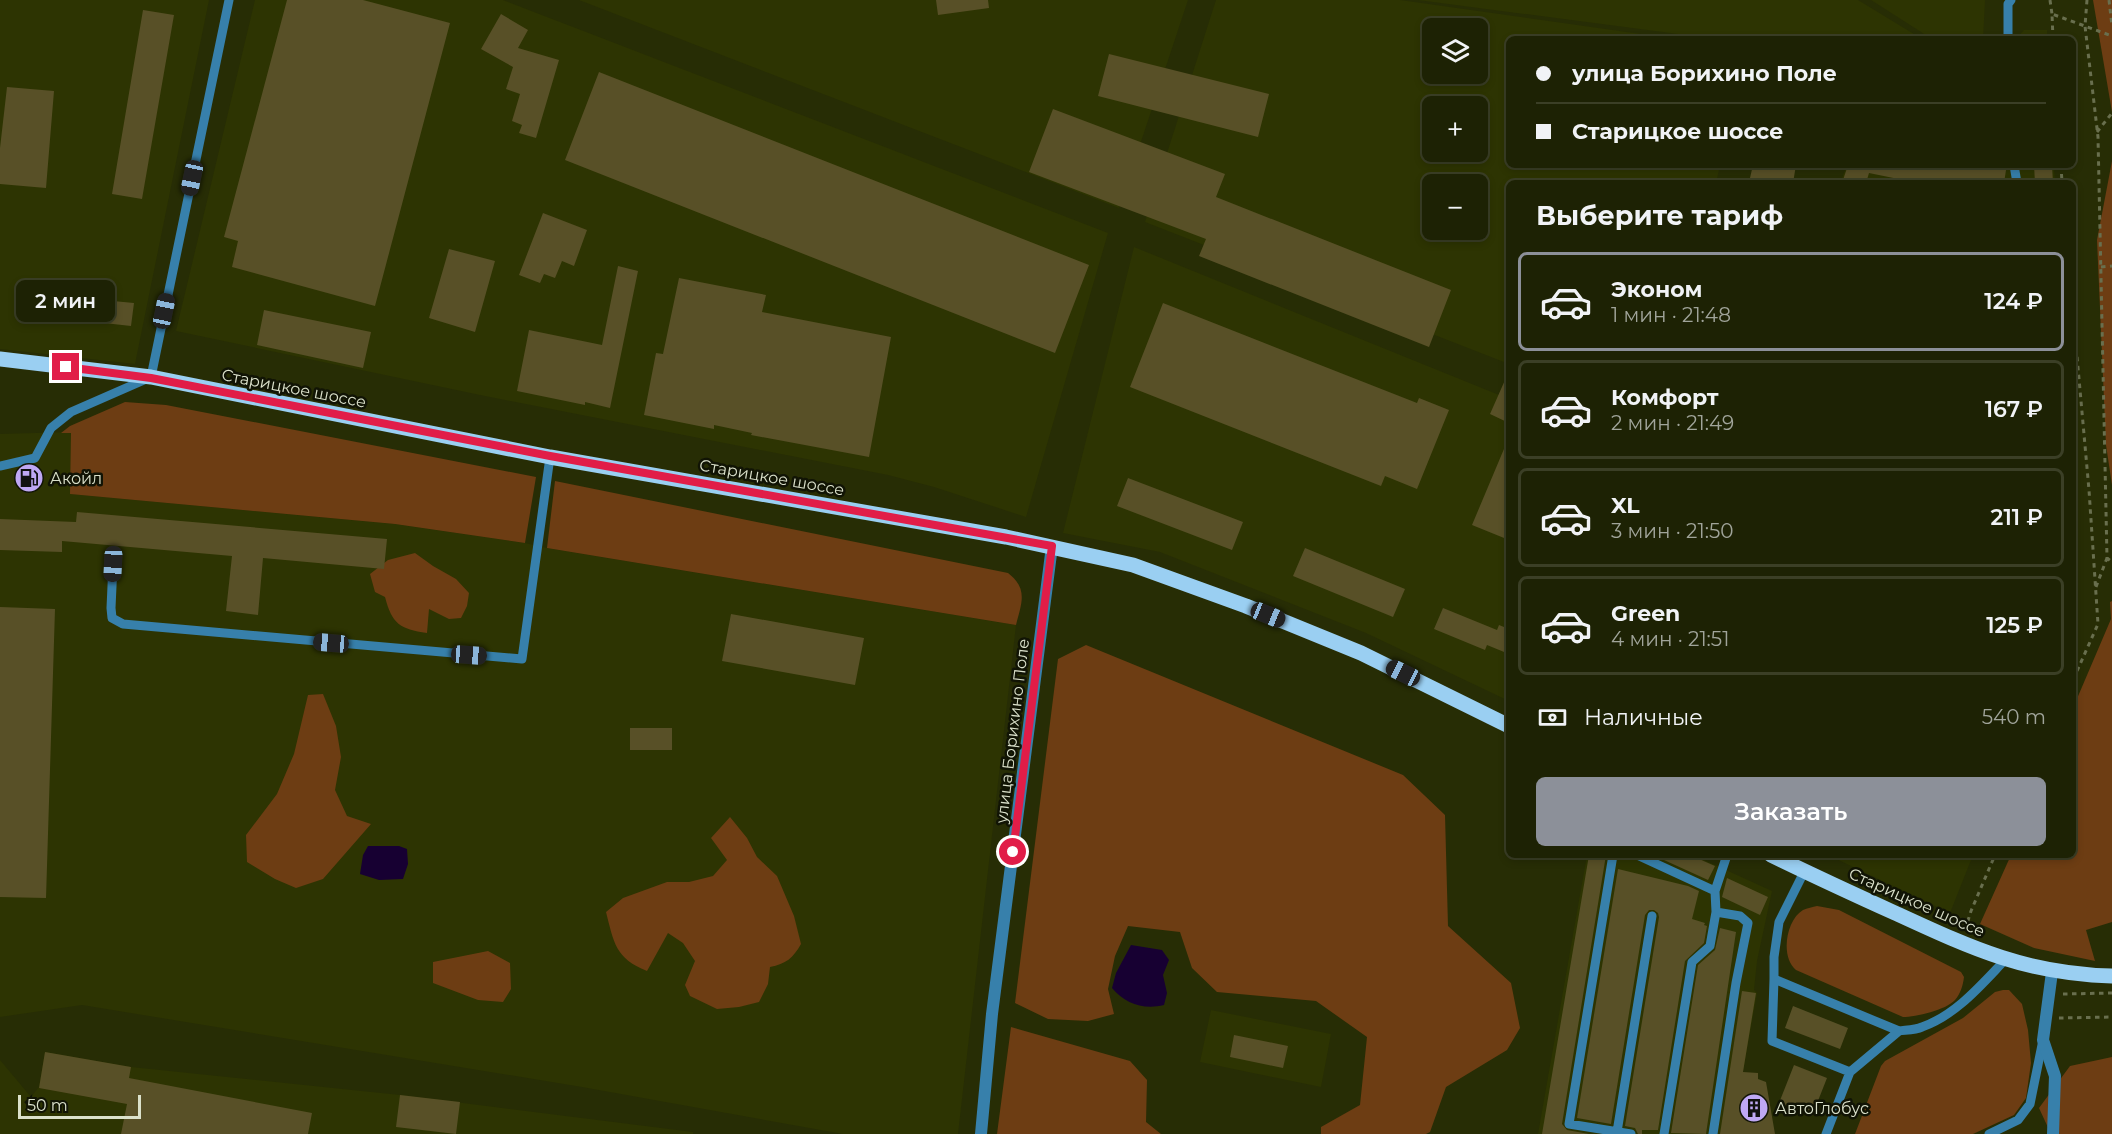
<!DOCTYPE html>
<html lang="ru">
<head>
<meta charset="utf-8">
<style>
  :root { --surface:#1d2204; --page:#2a2f13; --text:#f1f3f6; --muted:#a0a49a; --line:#3b3f26; --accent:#8c9099 }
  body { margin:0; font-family:Montserrat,sans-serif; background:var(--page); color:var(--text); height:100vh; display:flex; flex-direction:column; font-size:22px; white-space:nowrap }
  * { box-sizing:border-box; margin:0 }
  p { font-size:20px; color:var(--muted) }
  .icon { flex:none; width:33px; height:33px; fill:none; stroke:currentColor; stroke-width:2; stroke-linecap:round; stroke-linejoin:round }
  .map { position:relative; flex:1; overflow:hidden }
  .details { position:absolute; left:1506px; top:180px; width:570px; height:678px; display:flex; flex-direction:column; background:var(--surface); border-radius:9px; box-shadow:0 3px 9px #0003,0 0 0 2px var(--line) }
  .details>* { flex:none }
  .guide { position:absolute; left:1506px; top:36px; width:570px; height:132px; border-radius:9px; box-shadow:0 3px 9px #0003,0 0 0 2px var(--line); display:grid; align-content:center; height:132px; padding:0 30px; background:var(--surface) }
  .fabs { position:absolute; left:1422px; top:18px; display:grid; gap:12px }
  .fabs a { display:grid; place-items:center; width:66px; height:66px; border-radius:9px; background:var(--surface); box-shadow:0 3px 9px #0003,0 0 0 2px var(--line); font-size:30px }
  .scale { position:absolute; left:18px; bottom:15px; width:123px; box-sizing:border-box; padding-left:6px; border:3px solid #dbe1cb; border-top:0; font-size:16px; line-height:21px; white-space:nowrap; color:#dbe1cb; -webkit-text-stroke:4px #111405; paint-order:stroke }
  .end { position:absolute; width:27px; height:27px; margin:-14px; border:8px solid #e11d48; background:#fff; box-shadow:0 0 0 3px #fff }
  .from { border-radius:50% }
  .bubble { position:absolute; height:42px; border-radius:9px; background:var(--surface); box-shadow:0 3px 9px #0003,0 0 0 2px var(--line); font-size:20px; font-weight:600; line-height:42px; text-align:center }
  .car { position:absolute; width:18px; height:36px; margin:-18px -9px; border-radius:8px; box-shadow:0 0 4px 2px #0007; background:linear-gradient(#222 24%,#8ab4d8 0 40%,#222 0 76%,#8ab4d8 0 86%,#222 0) }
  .guide b { display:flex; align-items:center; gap:21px; height:57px; font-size:22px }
  .guide b+b { border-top:2px solid var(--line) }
  .guide i { width:15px; height:15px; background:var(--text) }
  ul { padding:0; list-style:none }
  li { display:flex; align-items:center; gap:18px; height:99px; margin:0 12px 9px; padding:0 18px; border:3px solid var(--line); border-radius:9px }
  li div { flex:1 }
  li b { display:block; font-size:22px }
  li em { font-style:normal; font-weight:600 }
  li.selected { border-color:var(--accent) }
  li>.icon { width:54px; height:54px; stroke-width:1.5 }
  h2 { padding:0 30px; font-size:27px; line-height:72px }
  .pay { display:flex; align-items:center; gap:15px; height:66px; padding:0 30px; font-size:22px }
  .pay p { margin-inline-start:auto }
  .primary-button { display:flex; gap:12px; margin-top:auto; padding:12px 30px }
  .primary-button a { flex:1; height:69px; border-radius:9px; background:var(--accent); color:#fff; font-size:24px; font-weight:600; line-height:69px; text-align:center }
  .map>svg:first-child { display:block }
</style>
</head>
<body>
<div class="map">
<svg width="2112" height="1134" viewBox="0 0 2112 1134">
  <rect width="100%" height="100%" fill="#272d05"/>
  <!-- built -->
  <path fill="#2d3402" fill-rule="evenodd" d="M0,0H209L135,364L0,349Z
    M255,0H503L1108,233L1026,517L934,487L888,475L485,396L176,331Z
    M579,0H1188L1119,208Z
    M1216,0H1400L1676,39H1509V165H1720L1716,183H1509V364L1145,222ZM1432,28H1478V74H1432ZM1432,106H1478V152H1432ZM1432,184H1478V230H1432Z
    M1418,0H1858L1922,39H1716Z
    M1871,0H1985L1983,39H1932Z
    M2024,30H2047V39H2016Z
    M1847,165H2054L2055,183H1840Z
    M1134,247L1509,399V701L1366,633L1160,552L1063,533Z
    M71,432V494L395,524L525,543L547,548L1016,625L958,1134H843L582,1087L82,1005L0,1017V434Z
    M1587,855H1693L1772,891L1757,961L1754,990L1757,993L1732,1134H1538Z
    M1828,855H1973L1950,913Z
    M1211,1010L1331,1034L1321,1087L1200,1062Z
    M45,1052L131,1067L400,1095L693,1132V1134H0V1060L31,1097L39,1087Z"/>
  <!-- green -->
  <path fill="#6d3d13" d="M2093,0H2112V112Z
    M2112,161V485L2106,445L2097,240Z
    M125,402L166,405L536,477L525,543L395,524L70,494L71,433H61L70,426Z
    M555,481L1008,573C1029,589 1021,604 1016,625L547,548Z
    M415,553L433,566L456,579L469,593L467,606L461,618L449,619L429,609L427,633C400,629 392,624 385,597L375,592L370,574L388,560Z
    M2112,601V922L2086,930L2095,961L2034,948L1980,924L2011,855H2073V708L2111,619L2110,602Z
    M1086,645L1403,775L1445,815L1448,926L1511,983L1520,1028L1507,1050L1446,1087L1430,1132L1426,1134H1321V1127L1360,1105L1367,1037L1316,1001L1217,992L1192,968L1180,932L1128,926L1115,956L1108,989L1114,1014L1088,1021L1048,1019L1015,1003L1058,659Z
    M323,694L336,726L341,757L335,790L347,816L371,824L323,879L296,888L275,879L247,862L246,835L277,794L294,754L308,695Z
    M730,817L747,838L757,857L777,876L794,916L801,944C793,958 786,964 770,967L768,984L759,1002L739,1007L717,1009L690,996L685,985L695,961L683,943L668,933L647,971C615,958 614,943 606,912L623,898L667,882H689L713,876L727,860L711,838Z
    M1817,906L1839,910L1961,972L1964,977C1963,986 1960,994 1955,1000C1946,1010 1916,1017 1903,1017L1796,970C1780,957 1786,920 1803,910C1807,908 1813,907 1817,906Z
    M488,951L510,963L511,989L503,1002L478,1000L433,983V962Z
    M2003,990H2009L2022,1004L2028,1030L2031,1063L2026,1098L2014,1115L1973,1134H1855L1881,1066L1885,1061L1963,1018L1995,992Z
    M1011,1027L1130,1061L1147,1080L1146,1122L1161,1134H997Z
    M2112,1057V1134H2051L2039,1108L2070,1066Z"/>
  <!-- water -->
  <path fill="#170032" d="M368,846H399L407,849L408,864L403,879L379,880L360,874L363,855Z
    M1131,945L1162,950L1169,960L1163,975L1167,993L1164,1005C1144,1010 1125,1004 1112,988L1116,973Z"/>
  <!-- building -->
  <path fill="#585027" d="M287,0H363L450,23L375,306L232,267L238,241L224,237Z
    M936,0H988L989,8L938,15Z
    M143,10L174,15L142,199L112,194Z
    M501,14L528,30L518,48L559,60L536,138L519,133L522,125L512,121L520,94L506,89L513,67L481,49Z
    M1109,54L1269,94L1258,137L1098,96Z
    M599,72L1089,265L1055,353L565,160Z
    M7,87L54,91L46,188L0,184V148Z
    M1053,109L1225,174L1216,197L1451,290L1429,347L1199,256L1206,239L1029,172Z
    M1753,165H1796L1793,183H1772L1750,178Z
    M1848,165H1984L2006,170L2004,183H1918L1869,173L1866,183H1842Z
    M2034,165H2052L2053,183H2035Z
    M543,213L587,230L574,266L562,261L555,278L544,274L540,283L519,275Z
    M449,249L495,261L475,332L429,318Z
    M618,266L638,271L610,408L585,402V405L517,391L529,330L602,345Z
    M679,278L766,295L762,312L891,337L869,457L751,435L752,433L714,425V429L644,415L656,353L663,354Z
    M92,299L134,303L131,326L68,319L70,302L92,304Z
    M1163,303L1417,403L1419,398L1449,410L1417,489L1385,476L1381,486L1130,387Z
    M264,310L371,332L363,368L257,345Z
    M1509,371V423L1490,414Z
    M1509,437V540L1472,525Z
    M1128,478L1243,522L1232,550L1117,506Z
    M77,512L387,539L384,569L263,558L258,615L226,611L232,556L62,541V552L0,550V519L76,522Z
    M1305,548L1405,589L1393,617L1293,576Z
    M0,607L55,609L46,898L0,897Z
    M1443,608L1497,630L1499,625L1509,629V654L1487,645L1485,650L1434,629Z
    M731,614L864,638L855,685L722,661Z
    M630,728H672V750H630Z
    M1589,855H1606L1562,1124L1567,1130L1589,1134H1542Z
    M1653,855H1690L1715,866L1708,880Z
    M1618,869L1688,886L1699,891L1692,919L1705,923L1704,925L1707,926L1704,943L1685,961L1658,1130H1642V1134H1638L1635,1128L1625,1126L1659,917L1658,913L1654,910H1649L1645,915L1611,1124L1577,1118Z
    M1727,878L1768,897L1760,915L1722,897Z
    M1720,928L1736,932L1706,1134L1671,1133L1698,965L1715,950Z
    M1742,991L1756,993L1743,1072L1758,1073V1079L1766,1082L1775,1134H1720Z
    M1793,1006L1848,1028L1840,1049L1785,1028Z
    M1234,1035L1288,1046L1283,1068L1230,1057Z
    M45,1052L131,1067L129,1078L312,1113L308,1134H121L127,1104L39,1088Z
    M1794,1065L1827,1078L1812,1116L1779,1103Z
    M400,1095L460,1102L456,1134L396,1127Z"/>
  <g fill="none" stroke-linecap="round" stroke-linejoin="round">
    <!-- path -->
    <path stroke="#696f4e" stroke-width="3" stroke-dasharray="4.5 4.5" stroke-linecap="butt" d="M2050,0L2052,14
      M2087,0L2085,26L2098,137L2107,558L2112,562
      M2109,0L2112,26
      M2053,39L2052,14L2112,36
      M2097,132L2112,113
      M2061,165L2062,183
      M2101,267L2112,266
      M2073,312L2089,490L2098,624L2073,680
      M2096,587L2107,558
      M1965,930L1971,911L1995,855
      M2063,994L2112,993
      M2059,1018L2112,1017"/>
    <!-- lane -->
    <path stroke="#3780ab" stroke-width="9" d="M2008,39V4L2011,0
      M2014,165L2017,183
      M0,466L35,458L51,428L71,412L151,377L229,0
      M113,564L111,608L112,618L123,624L522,659L550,457
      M1613,855L1569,1124L1631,1134
      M1637,855L1715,891
      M1804,872L1779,922L1774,957V979L1899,1031C1906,1030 1915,1030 1922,1027C1956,1015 1981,985 2005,960
      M1774,979L1772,1041L1850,1072L1899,1031
      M1617,1132L1652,916
      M1664,1134L1692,962L1710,946L1716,912L1715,891L1727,855
      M1713,1134L1736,983L1748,923L1740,916L1716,912
      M1826,1134L1850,1072
      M1989,1134L2018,1120L2030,1104L2043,1040"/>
    <!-- street -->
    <path stroke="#3780ab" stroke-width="12" d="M2052,972L2043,1040L2055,1076L2053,1134
      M981,1134L992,1014L1052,546"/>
    <!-- primary -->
    <path stroke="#9acff2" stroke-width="15" d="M0,359L151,377L550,457L1006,537L1133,565L1246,606L1361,653L1509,726
      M1771,855C1812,875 1853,894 1895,913C1971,948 2026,974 2112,976"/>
  </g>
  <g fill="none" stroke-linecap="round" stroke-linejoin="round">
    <!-- route -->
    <path stroke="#e11d48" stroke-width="8" d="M66,367L151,378L550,456L1052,546L1013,852"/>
  </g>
  <!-- icons -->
  <defs>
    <g id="fuel-disc" transform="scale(1.5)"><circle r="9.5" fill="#bfa8f4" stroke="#111405"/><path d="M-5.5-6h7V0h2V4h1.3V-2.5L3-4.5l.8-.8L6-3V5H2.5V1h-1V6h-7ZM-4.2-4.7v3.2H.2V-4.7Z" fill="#111"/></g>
    <g id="building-disc" transform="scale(1.5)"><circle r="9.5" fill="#bfa8f4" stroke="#111405"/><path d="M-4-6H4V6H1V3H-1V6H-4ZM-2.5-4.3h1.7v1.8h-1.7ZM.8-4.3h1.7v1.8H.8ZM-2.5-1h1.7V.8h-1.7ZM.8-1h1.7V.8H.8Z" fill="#111"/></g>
  </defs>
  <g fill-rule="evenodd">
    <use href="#fuel-disc" x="29" y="478"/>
    <use href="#building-disc" x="1754" y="1108"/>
  </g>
  <g text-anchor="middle" stroke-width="5" stroke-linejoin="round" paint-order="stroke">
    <!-- street labels -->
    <g font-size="16" fill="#dbe1cb" stroke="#111405">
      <text transform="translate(294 388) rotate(11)" y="6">Старицкое шоссе</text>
      <text transform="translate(772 477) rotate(10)" y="6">Старицкое шоссе</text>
      <text transform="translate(1012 731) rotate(-83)" y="6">улица Борихино Поле</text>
      <text transform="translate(1917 902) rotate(24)" y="6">Старицкое шоссе</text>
    </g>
    <!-- poi labels -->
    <g font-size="16" fill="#dbe1cb" stroke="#111405" text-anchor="start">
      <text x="50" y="484">Акойл</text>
      <text x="1775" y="1114">АвтоГлобус</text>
    </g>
  </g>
</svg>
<div class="fabs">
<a><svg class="icon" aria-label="layers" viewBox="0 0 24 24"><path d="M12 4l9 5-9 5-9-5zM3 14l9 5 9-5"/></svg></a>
<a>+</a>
<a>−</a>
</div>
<div class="scale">50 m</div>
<i class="end from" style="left:1013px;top:852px"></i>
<i class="end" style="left:66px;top:367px"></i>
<div class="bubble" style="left:16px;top:280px;width:99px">2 мин</div>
<i class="car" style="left:192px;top:178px;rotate:192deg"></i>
<i class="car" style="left:164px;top:311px;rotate:12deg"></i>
<i class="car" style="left:113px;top:564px;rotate:183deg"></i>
<i class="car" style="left:1268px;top:615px;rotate:112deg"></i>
<i class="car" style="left:331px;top:643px;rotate:275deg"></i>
<i class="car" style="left:469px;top:655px;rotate:94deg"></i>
<i class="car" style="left:1403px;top:673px;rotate:296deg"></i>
<div class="guide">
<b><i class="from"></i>улица Борихино Поле</b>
<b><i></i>Старицкое шоссе</b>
</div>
<section class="details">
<h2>Выберите тариф</h2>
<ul>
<li class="selected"><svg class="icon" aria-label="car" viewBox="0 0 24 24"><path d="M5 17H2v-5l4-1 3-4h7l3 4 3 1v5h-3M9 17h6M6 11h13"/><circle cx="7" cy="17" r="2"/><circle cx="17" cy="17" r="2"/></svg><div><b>Эконом</b><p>1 мин · 21:48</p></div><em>124 ₽</em></li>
<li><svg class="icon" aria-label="car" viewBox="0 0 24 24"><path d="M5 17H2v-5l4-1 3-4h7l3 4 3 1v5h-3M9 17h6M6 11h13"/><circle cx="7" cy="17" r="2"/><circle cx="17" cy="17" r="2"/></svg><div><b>Комфорт</b><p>2 мин · 21:49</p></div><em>167 ₽</em></li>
<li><svg class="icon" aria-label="car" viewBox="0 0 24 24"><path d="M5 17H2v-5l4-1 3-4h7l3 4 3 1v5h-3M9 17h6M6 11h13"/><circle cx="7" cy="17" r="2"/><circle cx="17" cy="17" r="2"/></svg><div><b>XL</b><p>3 мин · 21:50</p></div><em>211 ₽</em></li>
<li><svg class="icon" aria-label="car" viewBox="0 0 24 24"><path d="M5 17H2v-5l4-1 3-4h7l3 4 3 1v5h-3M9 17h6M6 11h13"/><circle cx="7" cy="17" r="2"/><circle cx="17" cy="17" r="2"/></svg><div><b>Green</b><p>4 мин · 21:51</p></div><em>125 ₽</em></li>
</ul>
<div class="pay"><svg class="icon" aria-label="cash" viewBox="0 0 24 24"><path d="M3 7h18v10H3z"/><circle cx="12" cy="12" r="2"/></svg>Наличные<p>540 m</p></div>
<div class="primary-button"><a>Заказать</a></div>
</section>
</div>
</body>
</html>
